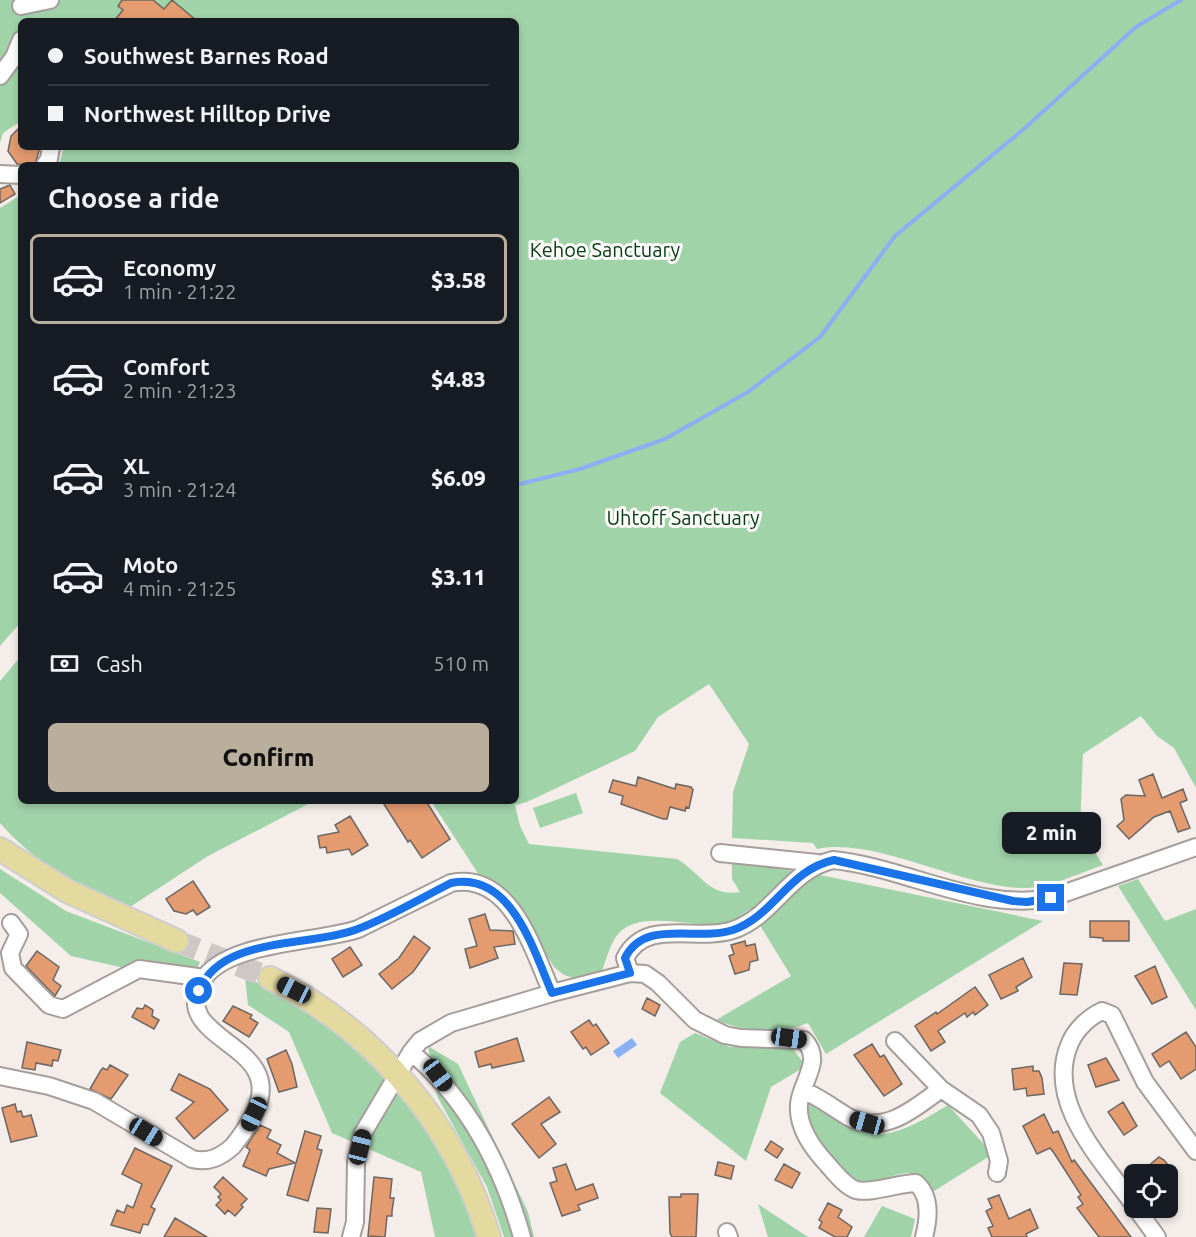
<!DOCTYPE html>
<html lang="en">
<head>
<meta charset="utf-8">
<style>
  :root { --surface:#171b24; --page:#242831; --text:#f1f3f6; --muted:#9ea1a6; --line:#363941; --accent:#baae9c }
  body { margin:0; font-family:Ubuntu,sans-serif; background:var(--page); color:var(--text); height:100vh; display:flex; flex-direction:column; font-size:22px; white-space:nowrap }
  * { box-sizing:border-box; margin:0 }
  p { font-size:20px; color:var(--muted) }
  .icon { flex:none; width:33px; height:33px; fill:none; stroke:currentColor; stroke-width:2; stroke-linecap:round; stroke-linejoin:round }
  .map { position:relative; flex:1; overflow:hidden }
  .side { position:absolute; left:18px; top:162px; width:501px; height:642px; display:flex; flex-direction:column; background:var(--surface); border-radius:9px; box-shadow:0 3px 9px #0003 }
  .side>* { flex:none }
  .hud { position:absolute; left:18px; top:18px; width:501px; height:132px; border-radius:9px; box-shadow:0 3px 9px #0003; display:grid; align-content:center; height:132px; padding:0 30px; background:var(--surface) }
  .fabs { position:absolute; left:1124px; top:1164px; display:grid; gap:12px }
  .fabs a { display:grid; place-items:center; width:54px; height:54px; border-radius:9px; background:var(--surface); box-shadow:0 3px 9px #0003; font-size:30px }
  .end { position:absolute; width:27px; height:27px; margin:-14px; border:8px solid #1a73e8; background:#fff; box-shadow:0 0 0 3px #fff }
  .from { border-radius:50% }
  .bubble { position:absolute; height:42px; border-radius:9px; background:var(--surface); box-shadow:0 3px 9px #0003; font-size:20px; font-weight:800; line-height:42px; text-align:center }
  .car { position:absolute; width:18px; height:36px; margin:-18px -9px; border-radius:8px; box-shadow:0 0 4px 2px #0007; background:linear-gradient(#222 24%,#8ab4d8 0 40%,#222 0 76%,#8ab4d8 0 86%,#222 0) }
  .hud b { display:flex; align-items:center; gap:21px; height:57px; font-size:22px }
  .hud b+b { border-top:2px solid var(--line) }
  .hud i { width:15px; height:15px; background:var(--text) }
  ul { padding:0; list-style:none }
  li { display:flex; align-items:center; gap:18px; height:90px; margin:0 12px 9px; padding:0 18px; border:3px solid transparent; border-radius:9px }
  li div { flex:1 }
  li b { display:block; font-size:22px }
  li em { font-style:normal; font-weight:800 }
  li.active { border-color:var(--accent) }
  li>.icon { width:54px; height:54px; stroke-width:1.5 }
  h2 { padding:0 30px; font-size:27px; line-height:72px }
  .pay { display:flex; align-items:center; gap:15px; height:66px; padding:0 30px; font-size:22px }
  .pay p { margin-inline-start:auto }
  .button { display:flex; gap:12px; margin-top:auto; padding:12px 30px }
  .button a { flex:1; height:69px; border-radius:9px; background:var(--accent); color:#111; font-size:24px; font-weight:800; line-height:69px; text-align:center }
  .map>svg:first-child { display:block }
</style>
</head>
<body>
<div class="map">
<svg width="1196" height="1237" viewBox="0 0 1196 1237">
  <rect width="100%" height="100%" fill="#f4edea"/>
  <!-- green -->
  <path fill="#a1d3a9" d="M0,0H1196V788L1174,748L1157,736L1141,716L1083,754L1080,828L1103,865C1077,874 1048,889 1020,888C959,886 875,837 817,849L813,843L732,838L733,792L749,744L709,684L658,717L635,751L527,802L515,805L520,826L529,844L677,859C702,874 708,897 740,892L732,879V862L825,876L1043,921L826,1054L808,1023C779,1035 745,1032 716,1020L791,976L750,909C740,916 731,923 718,924C691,927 640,910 619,933C611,941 606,960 602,971L577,979L564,975L554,967L526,921L498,885L479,875L431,801H516V165H59L64,147H516V21H21V121L3,133L0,143Z
    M21,195V622L0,646V208Z
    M21,656V801H314L208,856L130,907C82,887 34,863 0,823V681Z
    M576,793L583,813L540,828L533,808Z
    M0,869L66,911L200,962L191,983L71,956L0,893Z
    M1138,879L1165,921L1196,909V1010L1118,886Z
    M245,977L307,1006L388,1072L435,1135L467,1199L476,1237H435L421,1172L332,1133L289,1032L248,1005Z
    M695,1033L730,1047L789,1044L806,1066L771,1087L746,1161L660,1093L680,1042Z
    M428,1046L458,1064L528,1212L534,1237H504L487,1187L437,1096Z
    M802,1097C869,1140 877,1149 948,1105L993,1154L931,1193C917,1157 891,1181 866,1183C860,1184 854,1181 848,1179L809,1129Z
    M758,1204L808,1237H768Z
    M882,1206L915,1219L911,1237H864Z"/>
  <!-- water -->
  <path fill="#8baff3" d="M632,1038L637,1045L618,1058L613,1051Z"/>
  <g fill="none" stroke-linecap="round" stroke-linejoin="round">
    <!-- stream -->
    <path stroke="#8baff3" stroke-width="4" d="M516,485L580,469L665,439L748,392L820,337L895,236L1025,128L1136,27L1181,0"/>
  </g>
  <!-- building -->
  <path fill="#e49b6f" stroke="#6c6663" stroke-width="1.5" d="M122,0H153L164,9L172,0L197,21H114L123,10L118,6Z
    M21,126V147H40L35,165L17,164L8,151L11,136Z
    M10,185L15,194L0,203V189Z
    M1153,774L1162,798L1183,789L1187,800L1180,803L1190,828L1178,832L1170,811L1154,817L1129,839L1117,826L1124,820L1121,799L1126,795L1145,796L1139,780Z
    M638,777L675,789L676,784L691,787L693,790L689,808L686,807L685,811L670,807L667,819H663L621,804L623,796L609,792L613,780L636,786Z
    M382,801H426L450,839L422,858L410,840L408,842Z
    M350,816L368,845L352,855L349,849L327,853L326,847L320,848L318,836L339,832L335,825Z
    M193,881L210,907L197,915L193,910L186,914L174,911L166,899Z
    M485,914L490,930L513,931L515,944L494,947L498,958L470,968L465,949L477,946L469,919Z
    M1090,921H1129V941H1103V938L1090,937Z
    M414,936L430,948L413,972L392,989L379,974L399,958Z
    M745,941L746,946L755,944L758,960L750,962L749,970L735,974L729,956L734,954L731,945Z
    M350,947L362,965L343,977L332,959Z
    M37,951L59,967L53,980L61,986L55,996L26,966Z
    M1023,958L1032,977L1016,987L1018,991L1001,999L989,975Z
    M1064,963L1082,964L1077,995L1060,994Z
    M1155,966L1167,997L1152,1004L1135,976Z
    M975,987L988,1005L975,1015L973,1012L967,1017L965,1013L938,1031L945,1042L931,1051L915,1026L936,1012L937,1014Z
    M647,998L660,1005L655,1016L642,1009Z
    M145,1005L153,1010L152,1016L159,1020L154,1029L132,1017L137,1008L143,1009Z
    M233,1006L252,1015L250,1018L258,1023L249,1037L223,1021Z
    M589,1020L593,1026L596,1024L609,1043L591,1055L586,1047L583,1049L571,1032Z
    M1186,1032L1196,1047V1069L1181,1079L1169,1061L1160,1067L1152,1054Z
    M517,1038L524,1061L492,1068L491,1064L479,1067L475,1052Z
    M27,1042L61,1050L58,1061L53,1060L52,1066L36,1063L35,1070L22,1068Z
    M872,1044L880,1057L884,1055L902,1084L884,1096L854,1055Z
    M286,1050L292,1064L297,1087L279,1092L267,1059Z
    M1106,1058L1119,1080L1096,1087L1088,1065Z
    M110,1065L128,1075L111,1099L90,1089L101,1070L103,1068L107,1070Z
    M1033,1066V1071H1039L1042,1078L1044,1094L1027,1096L1026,1088L1014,1090L1012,1069Z
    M179,1074L210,1089L228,1110L194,1139L176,1118L194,1102L171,1090Z
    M549,1097L560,1112L541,1124L556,1144L539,1158L512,1124Z
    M1123,1102L1137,1126L1124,1135L1108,1112Z
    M15,1104L17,1112L21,1111L23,1117L31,1115L37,1136L11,1142L2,1108Z
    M1044,1114L1053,1133L1058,1131L1072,1162L1074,1160L1131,1237H1099L1077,1208L1083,1204L1078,1197L1081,1195L1054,1153L1050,1148L1037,1154L1023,1126Z
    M260,1125L271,1130L267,1138L281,1145L277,1153L295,1163L269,1169L266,1176L243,1166L250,1150L246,1147Z
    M305,1131L321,1136L317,1149L322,1150L308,1201L287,1195Z
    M771,1141L783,1149L777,1158L765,1150Z
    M135,1148L172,1166L151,1207L155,1209L148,1225L143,1224L140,1233L111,1225L117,1210L124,1213L127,1205L133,1208L142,1184L122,1174Z
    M1159,1157L1164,1160L1176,1174H1152L1146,1168Z
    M718,1162L734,1166L731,1179L715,1175Z
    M566,1164L576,1190L593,1184L598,1198L578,1205L580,1210L562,1216L550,1183L557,1181L553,1168Z
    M784,1164L800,1173L792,1188L775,1180Z
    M223,1177L247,1199L241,1205L243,1207L235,1216L228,1210L225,1214L216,1205L221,1200L218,1197L221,1194L214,1187Z
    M374,1177L392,1179L390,1198H394L392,1211V1216H387L385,1237L368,1236Z
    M681,1194H698L696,1237H672L670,1233L669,1197H681Z
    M999,1195L1009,1219L1030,1209L1038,1228L1026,1234L1027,1237H992L988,1228L993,1226L986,1211L992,1208L988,1199Z
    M828,1203L842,1210L838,1217L852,1227L847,1237H835L819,1228L822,1222L819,1220Z
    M317,1208L331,1209L328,1233L314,1232Z
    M175,1218L207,1237H164Z"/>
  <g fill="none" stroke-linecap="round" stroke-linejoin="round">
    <!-- major-tunnel -->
    <path stroke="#cdc7c5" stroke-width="22" stroke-dasharray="22 11" stroke-linecap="butt" d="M177,941L270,978"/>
    <!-- minor casing -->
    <g stroke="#a59e9b" stroke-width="20">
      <path id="minor" d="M21,6L50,0
        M0,76L14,57L21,40
        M45,165L49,159L51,147
        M0,174L21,175
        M720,853L817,863
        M11,923L19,934L10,953L13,968L49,1005L63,1009L139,969L205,978
        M630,973L625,958C646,917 696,942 733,930C774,916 789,870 833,860C905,867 978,912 1051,898L1196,847
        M895,1041L941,1089L979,1115L991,1133L999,1161L997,1173
        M411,1052C468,1100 502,1166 522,1237
        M0,1076L49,1086L94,1101L192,1159C209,1163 221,1157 233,1146C242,1135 249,1124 255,1112C288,1042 168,1042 202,981C226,941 317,943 358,929L451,883C511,871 533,950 552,993
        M804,1091C822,1098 835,1110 852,1119C886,1134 915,1108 941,1089
        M1134,1205C1102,1160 1044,1102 1070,1043C1076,1029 1089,1017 1102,1011L1112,1015L1145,1082L1196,1151
        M1136,1208L1157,1237
        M727,1232L729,1237
        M351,1237L355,1222L356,1162L363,1133L411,1052L420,1041L451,1023L552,993L630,973L645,974L658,983L695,1020L725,1035L741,1038L804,1040C824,1061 801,1081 799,1104C797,1128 813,1149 828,1165C836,1174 845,1186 856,1190C871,1194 899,1183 916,1183C931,1196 929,1218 924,1237"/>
    </g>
    <!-- major casing -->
    <g stroke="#cecdcd" stroke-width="26">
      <path id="major" d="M0,849L67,891L177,941
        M270,978C375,1030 455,1124 489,1237"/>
    </g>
    <!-- minor -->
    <use href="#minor" stroke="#fff" stroke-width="16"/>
    <!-- major -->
    <use href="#major" stroke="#e4d99f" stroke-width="22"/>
  </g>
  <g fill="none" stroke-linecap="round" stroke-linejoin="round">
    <!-- route -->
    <path stroke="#1a73e8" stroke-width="8" d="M199,991C220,936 308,947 355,930C388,918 419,899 451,883C511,871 533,949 552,993L630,973L625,958C645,918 696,942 733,930C774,916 788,870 834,860L1013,901L1027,902L1051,898"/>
  </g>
  <g text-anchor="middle" stroke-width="6" stroke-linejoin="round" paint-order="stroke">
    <!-- park labels -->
    <g font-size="20" fill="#043a16" stroke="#fefcfa">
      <text x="605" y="257">Kehoe Sanctuary</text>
      <text x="683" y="525">Uhtoff Sanctuary</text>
    </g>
  </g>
</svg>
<div class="fabs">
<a><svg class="icon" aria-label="locate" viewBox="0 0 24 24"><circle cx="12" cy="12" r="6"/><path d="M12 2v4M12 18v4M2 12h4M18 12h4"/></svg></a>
</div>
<i class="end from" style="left:199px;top:991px"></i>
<i class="end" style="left:1051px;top:898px"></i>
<div class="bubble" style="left:1002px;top:812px;width:99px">2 min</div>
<i class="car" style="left:294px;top:990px;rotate:297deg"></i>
<i class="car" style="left:789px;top:1038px;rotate:98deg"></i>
<i class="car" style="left:438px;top:1075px;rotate:143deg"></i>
<i class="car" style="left:254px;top:1114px;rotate:205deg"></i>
<i class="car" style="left:867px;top:1123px;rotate:286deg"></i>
<i class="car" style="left:146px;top:1132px;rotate:122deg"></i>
<i class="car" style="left:360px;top:1147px;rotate:14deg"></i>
<div class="hud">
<b><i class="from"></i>Southwest Barnes Road</b>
<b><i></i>Northwest Hilltop Drive</b>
</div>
<section class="side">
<h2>Choose a ride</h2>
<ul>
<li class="active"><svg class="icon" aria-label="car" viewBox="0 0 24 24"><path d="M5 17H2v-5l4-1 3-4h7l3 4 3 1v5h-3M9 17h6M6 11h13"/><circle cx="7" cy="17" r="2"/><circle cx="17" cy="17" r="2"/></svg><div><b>Economy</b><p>1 min · 21:22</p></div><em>$3.58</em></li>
<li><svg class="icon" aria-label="car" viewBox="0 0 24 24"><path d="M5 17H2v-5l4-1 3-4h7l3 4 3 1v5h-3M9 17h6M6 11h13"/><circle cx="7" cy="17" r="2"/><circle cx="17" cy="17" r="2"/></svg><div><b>Comfort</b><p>2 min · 21:23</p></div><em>$4.83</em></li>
<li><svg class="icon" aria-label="car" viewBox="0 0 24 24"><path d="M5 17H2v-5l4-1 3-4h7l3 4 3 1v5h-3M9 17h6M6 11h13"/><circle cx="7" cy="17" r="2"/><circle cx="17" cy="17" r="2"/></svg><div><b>XL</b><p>3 min · 21:24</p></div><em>$6.09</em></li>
<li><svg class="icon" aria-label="car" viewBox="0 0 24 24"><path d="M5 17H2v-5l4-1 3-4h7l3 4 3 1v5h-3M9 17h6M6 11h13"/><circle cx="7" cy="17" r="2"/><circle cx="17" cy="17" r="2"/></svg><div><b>Moto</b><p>4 min · 21:25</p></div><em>$3.11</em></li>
</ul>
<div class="pay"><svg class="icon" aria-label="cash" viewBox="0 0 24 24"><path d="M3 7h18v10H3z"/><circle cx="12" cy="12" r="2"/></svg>Cash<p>510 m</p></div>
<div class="button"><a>Confirm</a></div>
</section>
</div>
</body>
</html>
